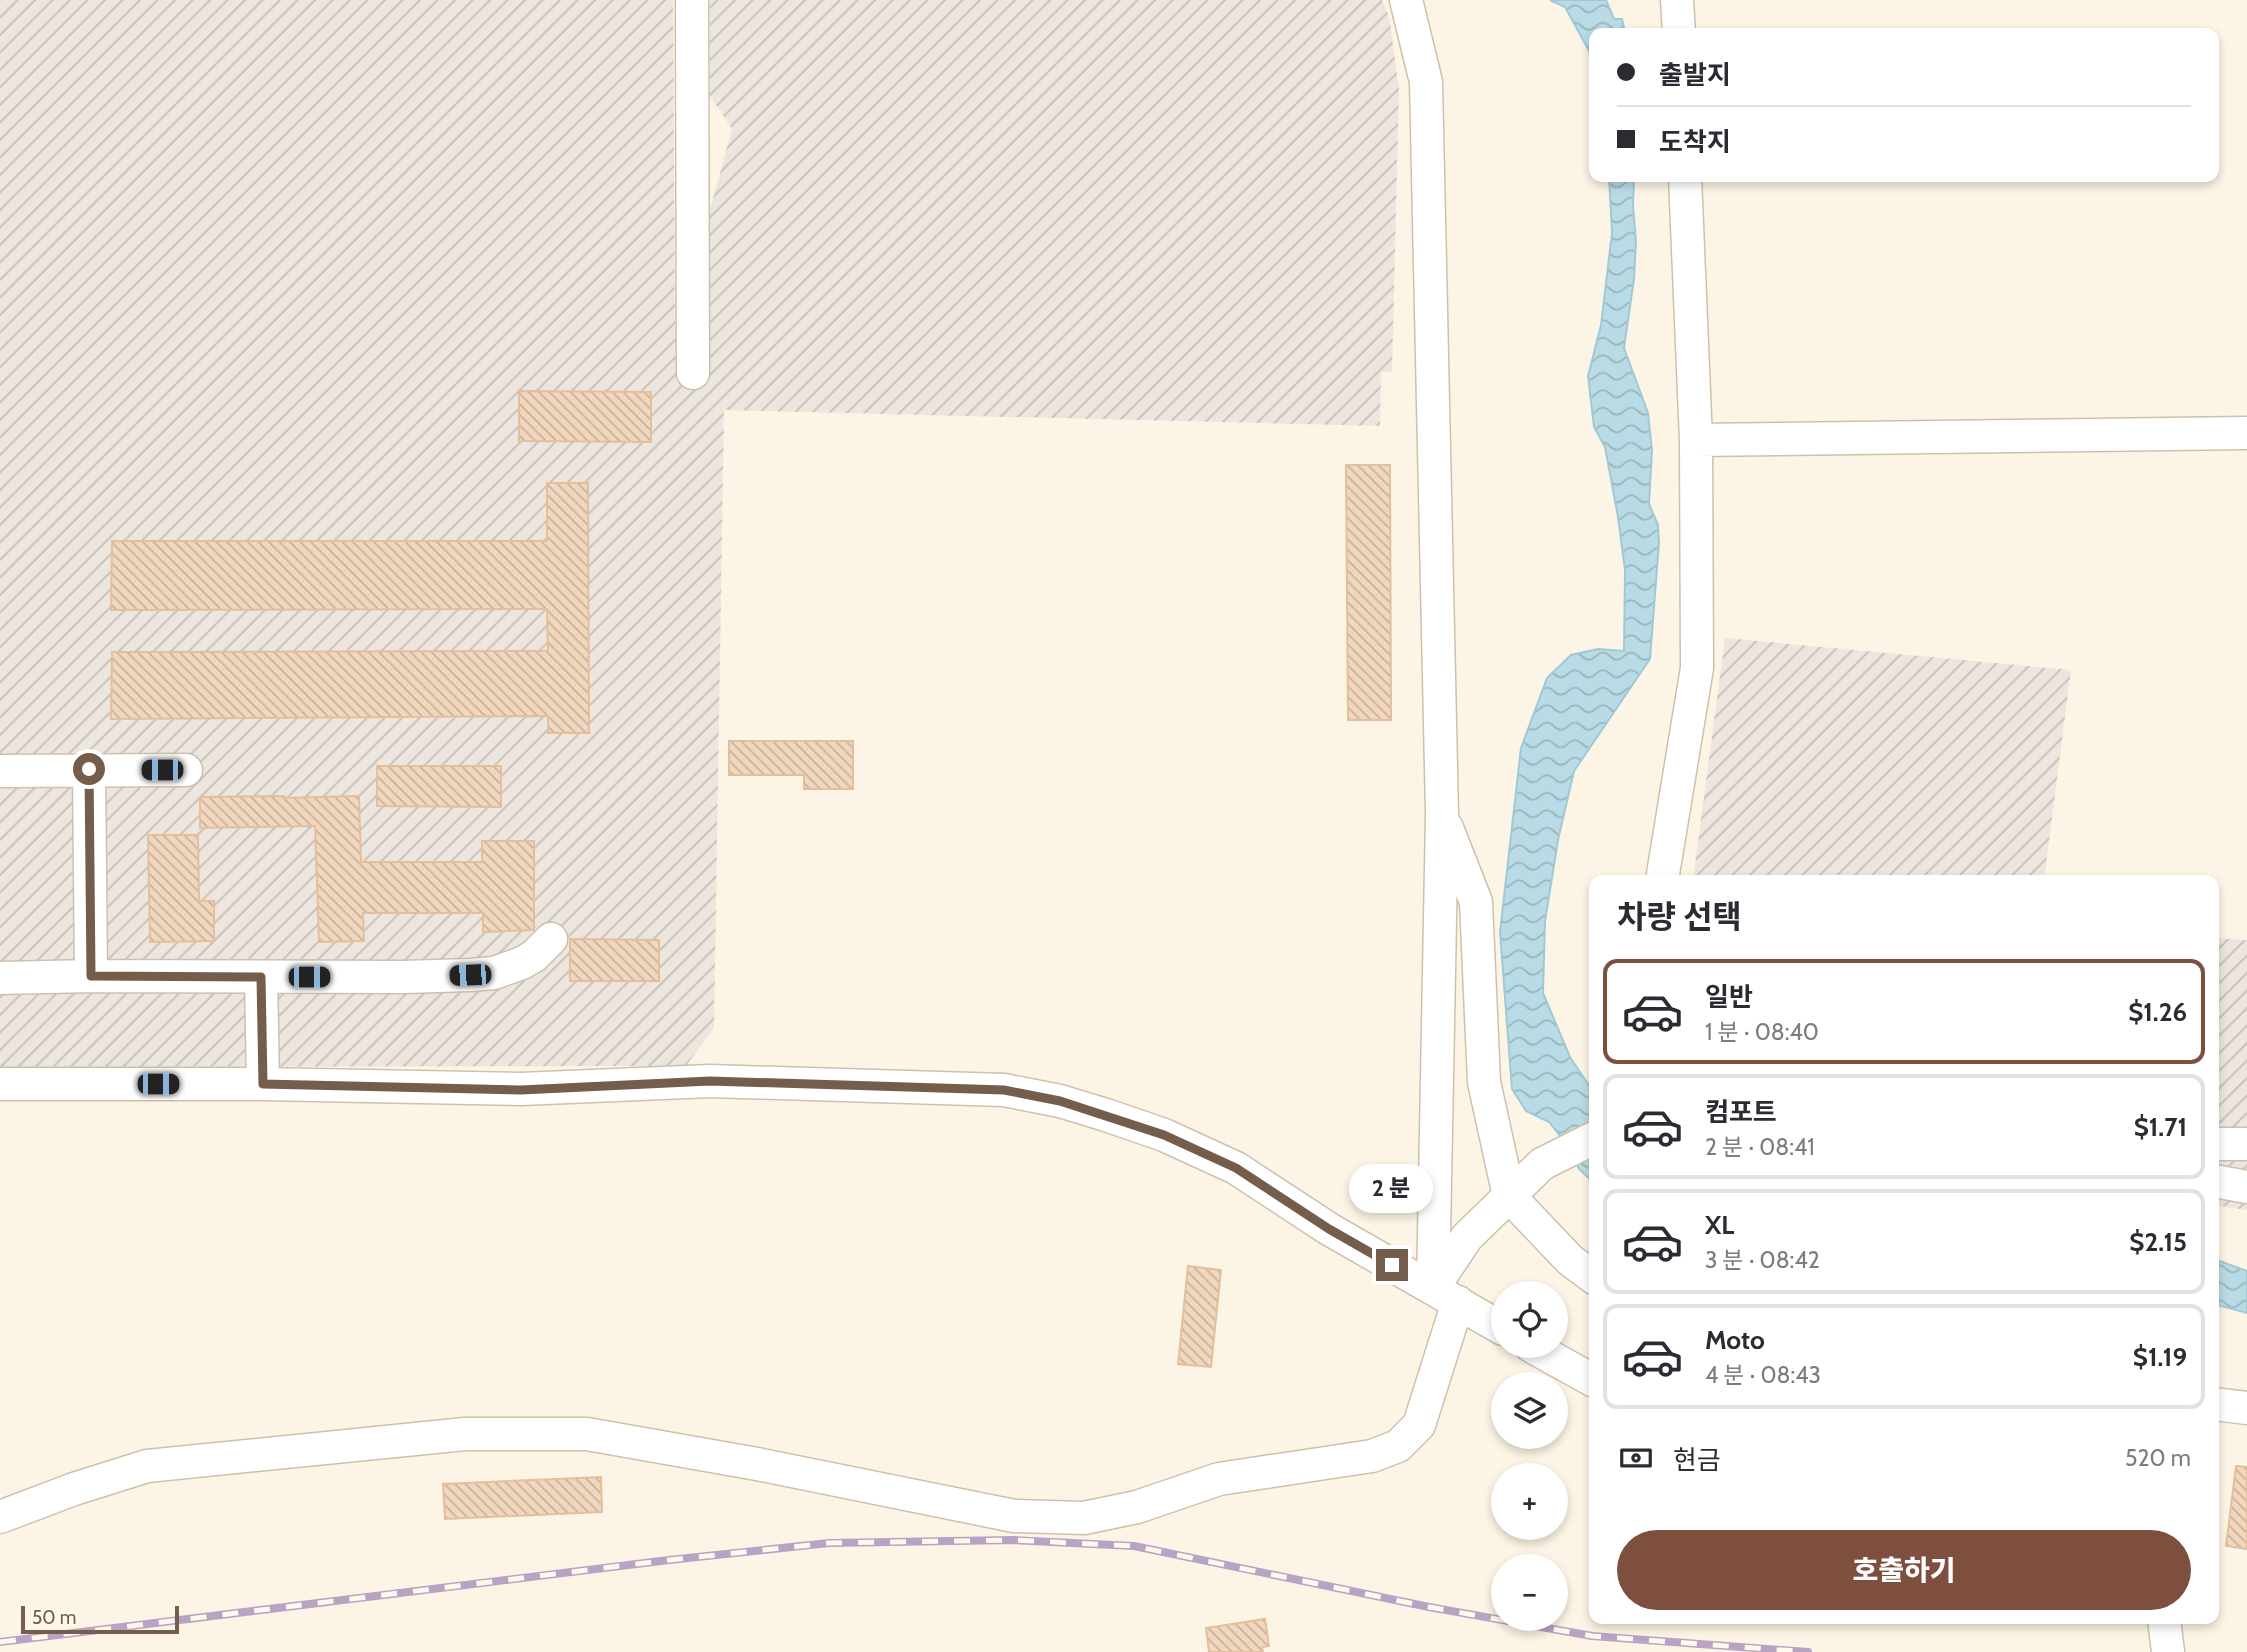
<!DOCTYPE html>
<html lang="ko">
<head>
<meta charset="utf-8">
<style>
  :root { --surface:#fff; --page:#f2f2f3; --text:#2b2b33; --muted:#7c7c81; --line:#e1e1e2; --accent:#7e4f3e }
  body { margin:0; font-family:Cabin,"Noto Sans KR",sans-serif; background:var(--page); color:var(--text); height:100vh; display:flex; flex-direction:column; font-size:26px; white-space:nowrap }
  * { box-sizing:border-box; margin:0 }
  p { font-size:23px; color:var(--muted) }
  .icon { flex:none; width:38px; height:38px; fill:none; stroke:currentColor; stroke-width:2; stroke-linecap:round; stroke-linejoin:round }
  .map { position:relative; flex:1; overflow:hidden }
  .side { position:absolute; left:1589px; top:875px; width:630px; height:749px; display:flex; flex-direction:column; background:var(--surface); border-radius:14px; box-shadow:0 4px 10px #0003 }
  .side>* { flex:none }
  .banner { position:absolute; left:1589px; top:28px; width:630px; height:154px; border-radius:14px; box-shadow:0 4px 10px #0003; display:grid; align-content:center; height:154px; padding:0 28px; background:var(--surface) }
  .controls { position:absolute; left:1491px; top:1281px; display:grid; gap:14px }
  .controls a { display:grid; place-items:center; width:77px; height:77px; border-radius:50%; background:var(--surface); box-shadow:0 4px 10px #0003; font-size:35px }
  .scale { position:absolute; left:21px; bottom:18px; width:158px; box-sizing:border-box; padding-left:7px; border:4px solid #745d4a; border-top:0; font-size:19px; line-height:24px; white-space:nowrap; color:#745d4a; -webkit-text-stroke:5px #fff9eb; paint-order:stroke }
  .end { position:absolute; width:32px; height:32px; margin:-16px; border:9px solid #745d4a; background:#fff; box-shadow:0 0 0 4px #fff }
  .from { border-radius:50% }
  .bubble { position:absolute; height:49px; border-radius:24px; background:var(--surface); box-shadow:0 4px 10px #0003; font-size:23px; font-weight:800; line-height:49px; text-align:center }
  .car { position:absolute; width:21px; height:42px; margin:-21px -10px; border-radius:9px; box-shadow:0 0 5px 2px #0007; background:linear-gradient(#222 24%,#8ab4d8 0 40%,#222 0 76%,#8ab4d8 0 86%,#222 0) }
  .banner b { display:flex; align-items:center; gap:24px; height:66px; font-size:26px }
  .banner b+b { border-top:2px solid var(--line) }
  .banner i { width:18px; height:18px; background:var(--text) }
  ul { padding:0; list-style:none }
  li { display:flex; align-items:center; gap:21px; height:105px; margin:0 14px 10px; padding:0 14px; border:4px solid var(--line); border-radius:14px }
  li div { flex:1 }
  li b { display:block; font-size:26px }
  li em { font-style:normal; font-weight:800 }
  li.current { border-color:var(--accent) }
  li>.icon { width:63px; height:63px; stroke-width:1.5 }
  h2 { padding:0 28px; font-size:32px; line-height:84px }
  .pay { display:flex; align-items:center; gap:18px; height:77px; padding:0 28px; font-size:26px }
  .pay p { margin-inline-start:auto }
  .primary-button { display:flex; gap:14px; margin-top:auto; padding:14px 28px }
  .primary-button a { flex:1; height:80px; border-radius:42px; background:var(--accent); color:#fff; font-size:28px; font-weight:800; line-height:80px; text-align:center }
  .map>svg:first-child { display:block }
</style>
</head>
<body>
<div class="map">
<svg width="2247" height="1652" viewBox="0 0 2247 1652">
  <defs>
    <pattern id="industrial-furrows" width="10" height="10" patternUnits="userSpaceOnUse" patternTransform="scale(1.75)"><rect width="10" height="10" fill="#ece6df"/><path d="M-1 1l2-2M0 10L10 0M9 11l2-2" fill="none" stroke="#c4beb7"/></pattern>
    <pattern id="water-waves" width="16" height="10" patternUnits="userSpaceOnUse" patternTransform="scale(1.75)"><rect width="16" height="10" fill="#b9dbe5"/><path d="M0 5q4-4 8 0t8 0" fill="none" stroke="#9bb5bc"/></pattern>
    <pattern id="building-back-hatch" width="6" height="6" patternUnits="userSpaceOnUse" patternTransform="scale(1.75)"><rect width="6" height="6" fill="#f1d7bd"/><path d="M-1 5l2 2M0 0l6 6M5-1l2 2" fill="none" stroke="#c8b29c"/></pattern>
  </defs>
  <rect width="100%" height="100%" fill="#fcf5e5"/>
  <!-- industrial -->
  <path fill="url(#industrial-furrows)" d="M0,0H673L675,324L709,348L706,224L732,129L710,96V0H1382L1389,16L1399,89L1392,372H1381L1380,426L724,410L714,1028L686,1066L0,1067Z
    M1725,638L2071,670L2044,880H1693Z
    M2214,938L2247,940V1210L2214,1205Z"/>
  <!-- water -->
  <path fill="url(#water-waves)" stroke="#a0c9d7" stroke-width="2" d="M1550,0H1606L1614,19H1622L1625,33H1594V68L1593,58L1565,7Z
    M1609,177H1634L1633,205L1636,241L1634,279L1624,348L1648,413L1652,450L1649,504L1658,525L1659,543L1650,659L1574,771L1558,840L1545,921L1543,993L1570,1057L1594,1093V1183L1579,1169L1564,1141L1549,1122L1526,1111L1512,1089L1500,932L1521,748L1547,678L1571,655L1598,649L1624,651L1625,570L1618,517L1605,447L1594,427L1588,376L1601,325L1612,233Z
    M2214,1259L2247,1271V1313L2214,1304Z"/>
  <!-- building -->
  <path fill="url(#building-back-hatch)" stroke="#e3bf9d" stroke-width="2" d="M519,391L651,392V442L519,441Z
    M1346,465H1390L1391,720H1348Z
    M547,483H588L589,733H548V716L111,719L112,652L548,651L547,609L111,610L112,541H547Z
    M729,741H853V789H804V775H729Z
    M377,766H501V807L377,806Z
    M284,796V798L359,796L361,862H482V841H534V930L483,932V913H363L364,941L319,942L315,826L200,828V797Z
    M148,835H198L199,901H214V941L150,942Z
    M570,939L659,940V981H570Z
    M1188,1266L1221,1270L1211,1367L1178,1364Z
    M2236,1466L2247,1467V1549L2226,1546Z
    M601,1477L602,1512L445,1519L443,1484Z
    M1265,1619L1269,1646L1262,1647L1263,1652H1209L1206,1628Z"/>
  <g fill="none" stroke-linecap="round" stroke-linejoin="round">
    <!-- minor casing -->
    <g stroke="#cfc0ae" stroke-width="35">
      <path id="minor" d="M692,0L693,373
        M1406,0L1426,82L1442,814L1433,1288
        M1677,0L1679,33
        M1696,440L2247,433
        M89,769L91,976
        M0,771L186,770
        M1447,828L1476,902L1484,1082L1509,1196L1570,1260L1594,1278
        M1662,880L1697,668L1696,440L1685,177
        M261,977L263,1084
        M0,978L91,976L404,977L470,975L494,973L522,963L534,956L551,939
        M0,1084H263L521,1089L710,1081L1004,1090L1060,1101L1106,1115L1164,1135L1236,1168L1329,1229L1503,1329
        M2214,1144H2247
        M2214,1181L2247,1187
        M1433,1288L1467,1237L1542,1164L1594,1138
        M1531,1346L1594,1381
        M2214,1404L2247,1408
        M0,1517L74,1489L147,1466L465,1434H587L757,1464L1014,1516L1084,1518L1137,1507L1219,1479L1372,1456L1398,1446L1419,1425L1458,1302
        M2164,1619L2168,1652"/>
    </g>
    <!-- minor -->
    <use href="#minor" stroke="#fff" stroke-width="32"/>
    <!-- rail casing -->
    <g stroke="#b9a3c5" stroke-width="8">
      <path id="rail" d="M0,1642L669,1560L829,1543L1013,1540L1134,1546L1429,1607L1592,1636L1808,1652"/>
    </g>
    <!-- rail -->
    <use href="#rail" stroke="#fff9eb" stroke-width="5" stroke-dasharray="16" stroke-linecap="butt"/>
  </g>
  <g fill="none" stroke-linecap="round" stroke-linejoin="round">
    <!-- route -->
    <path stroke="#745d4a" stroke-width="9" d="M89,769L91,976L261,977L263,1084L521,1090L710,1081L1004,1090L1060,1101L1164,1135L1236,1168L1329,1229L1392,1265"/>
  </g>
</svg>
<div class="controls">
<a><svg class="icon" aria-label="locate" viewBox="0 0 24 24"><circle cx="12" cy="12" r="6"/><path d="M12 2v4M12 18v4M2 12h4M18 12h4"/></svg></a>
<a><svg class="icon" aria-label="layers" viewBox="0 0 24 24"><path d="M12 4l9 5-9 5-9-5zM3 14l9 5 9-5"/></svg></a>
<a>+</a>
<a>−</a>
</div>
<div class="scale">50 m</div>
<i class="end from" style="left:89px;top:769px"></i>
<i class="end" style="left:1392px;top:1265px"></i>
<div class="bubble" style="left:1349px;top:1164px;width:84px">2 분</div>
<i class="car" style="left:162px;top:770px;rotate:270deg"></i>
<i class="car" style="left:470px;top:975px;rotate:268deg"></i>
<i class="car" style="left:309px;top:977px;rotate:90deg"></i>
<i class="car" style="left:158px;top:1084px;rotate:90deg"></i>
<div class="banner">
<b><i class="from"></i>출발지</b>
<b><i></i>도착지</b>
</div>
<section class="side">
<h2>차량 선택</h2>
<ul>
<li class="current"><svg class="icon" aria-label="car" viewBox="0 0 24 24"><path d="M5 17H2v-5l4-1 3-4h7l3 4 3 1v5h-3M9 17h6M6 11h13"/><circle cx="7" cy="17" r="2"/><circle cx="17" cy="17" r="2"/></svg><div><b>일반</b><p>1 분 · 08:40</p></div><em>$1.26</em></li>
<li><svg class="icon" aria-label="car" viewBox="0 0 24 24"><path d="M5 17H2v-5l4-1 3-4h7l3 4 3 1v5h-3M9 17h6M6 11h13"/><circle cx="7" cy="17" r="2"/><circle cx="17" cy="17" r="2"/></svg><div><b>컴포트</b><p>2 분 · 08:41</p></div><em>$1.71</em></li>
<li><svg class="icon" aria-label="car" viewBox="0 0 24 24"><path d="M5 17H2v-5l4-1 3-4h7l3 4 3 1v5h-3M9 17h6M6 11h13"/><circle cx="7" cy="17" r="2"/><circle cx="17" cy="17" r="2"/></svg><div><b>XL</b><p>3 분 · 08:42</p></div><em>$2.15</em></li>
<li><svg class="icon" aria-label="car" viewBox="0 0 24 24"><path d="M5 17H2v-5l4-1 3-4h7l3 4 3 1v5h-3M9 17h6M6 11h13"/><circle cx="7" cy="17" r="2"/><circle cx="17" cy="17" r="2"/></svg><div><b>Moto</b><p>4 분 · 08:43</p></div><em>$1.19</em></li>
</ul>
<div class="pay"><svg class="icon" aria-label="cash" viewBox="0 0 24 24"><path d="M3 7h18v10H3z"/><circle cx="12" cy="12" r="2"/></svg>현금<p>520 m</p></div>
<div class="primary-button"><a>호출하기</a></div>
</section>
</div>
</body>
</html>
